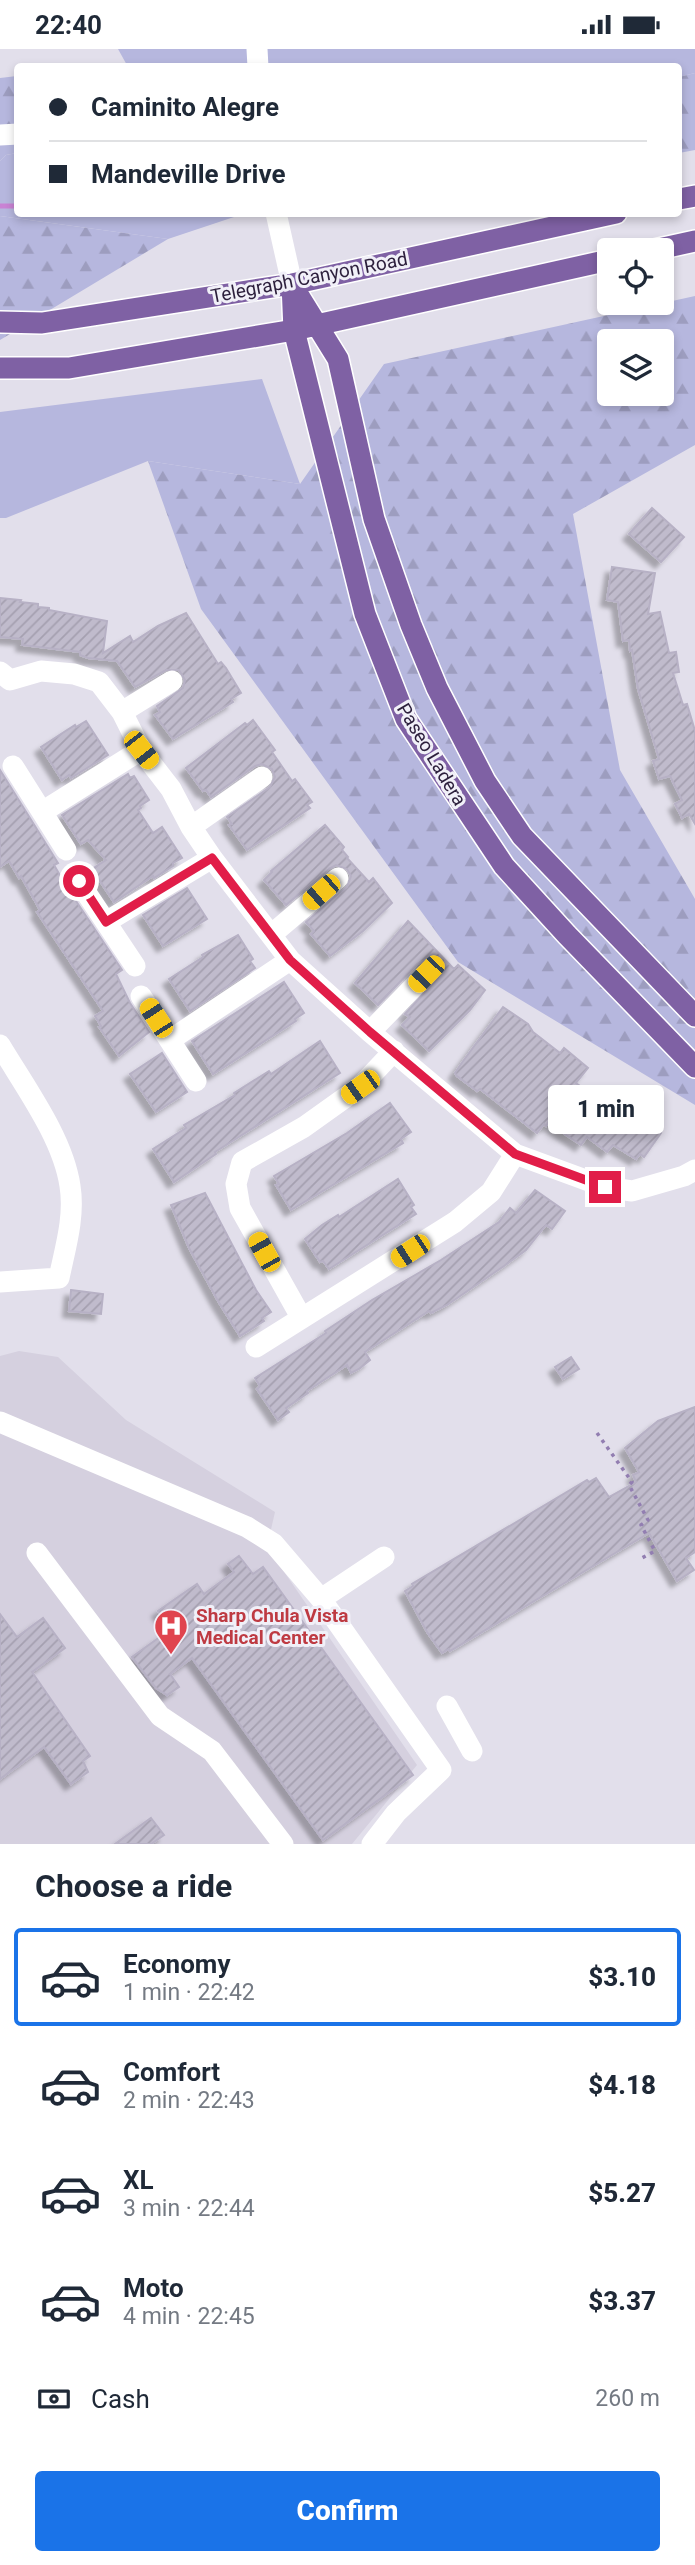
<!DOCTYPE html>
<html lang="en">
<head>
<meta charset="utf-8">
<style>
  :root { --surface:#fff; --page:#f6f6f7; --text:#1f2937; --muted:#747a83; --line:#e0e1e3; --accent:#1a73e8 }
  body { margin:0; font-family:Roboto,sans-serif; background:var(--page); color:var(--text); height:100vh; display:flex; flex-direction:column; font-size:26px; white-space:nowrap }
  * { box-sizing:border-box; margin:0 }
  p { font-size:23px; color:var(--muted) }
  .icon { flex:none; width:38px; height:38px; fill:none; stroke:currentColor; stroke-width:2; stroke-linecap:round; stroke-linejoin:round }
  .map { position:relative; height:1795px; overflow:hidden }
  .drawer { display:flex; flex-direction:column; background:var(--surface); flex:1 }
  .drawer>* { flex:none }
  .banner { position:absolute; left:14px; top:14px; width:668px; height:154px; border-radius:7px; box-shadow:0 4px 10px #0003; display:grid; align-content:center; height:154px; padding:0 35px; background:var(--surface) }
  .fabs { position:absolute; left:597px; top:189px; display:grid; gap:14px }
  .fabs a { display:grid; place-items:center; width:77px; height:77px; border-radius:7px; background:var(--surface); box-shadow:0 4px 10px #0003; font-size:35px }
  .end { position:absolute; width:32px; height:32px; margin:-16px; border:9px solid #e11d48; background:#fff; box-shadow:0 0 0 4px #fff }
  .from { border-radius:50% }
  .bubble { position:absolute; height:49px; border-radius:7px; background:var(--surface); box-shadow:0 4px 10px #0003; font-size:23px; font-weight:800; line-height:49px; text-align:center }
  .car { position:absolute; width:21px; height:42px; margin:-21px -10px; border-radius:9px; box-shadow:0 0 5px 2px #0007; background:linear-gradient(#f5c518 24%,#345 0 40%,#f5c518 0 76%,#345 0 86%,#f5c518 0) }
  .banner b { display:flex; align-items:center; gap:24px; height:66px; font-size:26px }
  .banner b+b { border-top:2px solid var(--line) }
  .banner i { width:18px; height:18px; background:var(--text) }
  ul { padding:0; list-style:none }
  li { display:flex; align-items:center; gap:21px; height:98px; margin:0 14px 10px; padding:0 21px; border:4px solid transparent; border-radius:7px }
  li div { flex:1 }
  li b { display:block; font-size:26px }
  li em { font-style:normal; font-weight:800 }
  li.active { border-color:var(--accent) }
  li>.icon { width:63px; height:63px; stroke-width:1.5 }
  h2 { padding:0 35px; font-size:32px; line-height:84px }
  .pay { display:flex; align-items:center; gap:18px; height:77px; padding:0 35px; font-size:26px }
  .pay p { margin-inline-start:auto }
  .cta { display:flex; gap:14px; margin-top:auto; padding:14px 35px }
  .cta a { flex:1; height:80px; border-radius:7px; background:var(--accent); color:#fff; font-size:28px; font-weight:800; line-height:80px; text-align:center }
  .status { display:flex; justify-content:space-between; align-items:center; height:49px; padding:0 35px; background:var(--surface); direction:ltr }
  .status svg { height:19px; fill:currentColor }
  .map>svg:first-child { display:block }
</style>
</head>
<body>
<div class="status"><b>22:40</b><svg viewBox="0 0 49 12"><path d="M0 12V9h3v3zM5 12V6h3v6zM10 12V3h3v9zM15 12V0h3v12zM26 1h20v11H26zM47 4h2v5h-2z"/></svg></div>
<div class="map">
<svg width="695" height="1795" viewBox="0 0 695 1795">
  <defs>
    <pattern id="forest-firs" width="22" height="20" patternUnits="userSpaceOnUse" patternTransform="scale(1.75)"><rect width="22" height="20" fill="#b6b7de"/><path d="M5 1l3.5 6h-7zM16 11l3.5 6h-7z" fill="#9d9dbf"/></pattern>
    <pattern id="building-hatch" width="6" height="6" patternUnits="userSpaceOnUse" patternTransform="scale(1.75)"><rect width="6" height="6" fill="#c0bbcc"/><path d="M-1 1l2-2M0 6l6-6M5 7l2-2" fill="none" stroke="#a5a0b0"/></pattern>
    <filter id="shadow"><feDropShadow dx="-6" dy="6" stdDeviation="2" flood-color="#0004"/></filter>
  </defs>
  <rect width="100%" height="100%" fill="#e2dfeb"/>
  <!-- built -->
  <path fill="#d5d0df" d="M19,1302L58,1308L126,1371L275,1463L267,1498L417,1716L352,1795H0V1307Z"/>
  <!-- grass -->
  <path fill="#b6b7de" d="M118,0H695V24L679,28V18H128Z
    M17,104L18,164L243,165L168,190L0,167V112L6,106Z
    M262,330L300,435L148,412L6,469H0V363Z"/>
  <!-- forest -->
  <path fill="url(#forest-firs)" fill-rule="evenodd" d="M695,24V101L679,104V28Z
    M17,27V104L6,106L0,112V29Z
    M0,167L168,190L0,291Z
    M695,247V396L573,465L620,721L695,850V1056L458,913L201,560L148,412L300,435L384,315ZM609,292H662V345H609Z"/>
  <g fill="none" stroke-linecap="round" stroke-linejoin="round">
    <!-- stream -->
    <path stroke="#c983d4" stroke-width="5" d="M0,157H18"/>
  </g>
  <!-- building -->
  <path fill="url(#building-hatch)" stroke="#b7b1c5" stroke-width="2" filter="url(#shadow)" d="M652,459L684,488L661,513L629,485Z
    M612,518L655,524L648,565L660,563L669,604L676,603L679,623L673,624L683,656L687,655L695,682V775L689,765L682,769L675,755L682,751L670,727L659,730L653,712L659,710L638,640L632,601L630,602L629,591L623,592L618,553L607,551Z
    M0,549L21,551L20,553L38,555V558L49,559V561L107,572L103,604L130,587L133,593L158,577L186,564L218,615L221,613L226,619L241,644L231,650L233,653L173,690L155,666L160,663L157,657L183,639L185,631L179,621H166L135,638L117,612L88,609L80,606V603L22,596L23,590L0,588Z
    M253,671L275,701L272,703L292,732L295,730L312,753L307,756L310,759L247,801L229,776L232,775L227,768L270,738L275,728L272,720L262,715L255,717L211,748L206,741L203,742L186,719L245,674L247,676Z
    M86,672L108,706L71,729L69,726L62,731L41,698L75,676L76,678Z
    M0,721L58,814L54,816L68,840L122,921L116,925L130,954L149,983L119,1007L99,978L101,977L95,967L103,962L37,863L40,861L21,827L19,829L9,812L0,818Z
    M128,725L130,729L134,727L149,751L140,757L141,759L138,761L153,784L162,778L182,809L173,814V817L154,829L153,827L114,853L92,820L106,811L88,791L81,795L62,766Z
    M325,776L344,798L342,801L348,808L347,809L369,833L373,829L392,854L363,882L330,907L311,885L314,882L306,873L347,838L351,827L347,820L336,816L330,819L286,856L264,831L272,823L271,822Z
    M187,839L207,870L163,897L143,866Z
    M408,872L454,920L458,916L485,941L470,961L429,1002L402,976L410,968L405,965L438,929L439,922L435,915L423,912L417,915L378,956L355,934Z
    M238,886L253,910L250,912L255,919L190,962L169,930L203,908L202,906Z
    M284,933L304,964L295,970L296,972L213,1025L192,992Z
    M503,958L528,975L533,983L560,1004L564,999L588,1019L576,1034L614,1062L616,1059L638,1076L643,1070L661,1084L644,1108L640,1105L636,1110L613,1096L607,1103L587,1088L581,1096L548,1074L546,1077L544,1075L537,1084L480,1040L477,1042L457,1027L455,1024L461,1015Z
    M320,992L340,1024L215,1103L216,1105L174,1133L153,1100L186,1079L184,1076L235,1046L234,1044L269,1022L271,1025Z
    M162,1004L187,1043L156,1063L130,1025Z
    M390,1054L411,1083L401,1090L403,1094L291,1161L276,1136L279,1135L274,1127L347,1084Z
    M398,1130L414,1156L411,1158L416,1165L329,1220L323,1212L320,1213L305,1190L322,1176L338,1166L339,1168Z
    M535,1141L565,1162L552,1180L546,1176L526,1201L504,1217L447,1256L431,1264L429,1262L365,1303L370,1311L359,1320L351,1324L347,1316L307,1342L308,1344L286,1359L289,1363L278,1371L257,1340L260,1337L255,1329L326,1284L325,1282L372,1251L441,1211L499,1173L510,1159L516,1164Z
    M205,1144L256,1241L271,1263L262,1269L264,1272L240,1287L218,1252L189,1199L171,1156Z
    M71,1241L103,1245L101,1265L69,1262Z
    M571,1308L579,1320L563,1330L555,1318Z
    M695,1358V1503L686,1509L694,1521L677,1532L649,1484L450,1602L449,1600L442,1604L427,1583L405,1542L413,1537L412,1535L587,1431L589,1433L596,1429L609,1448L636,1433L633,1426L639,1423L625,1399L658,1372Z
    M239,1507L253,1525L263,1518L413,1726L323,1791L192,1609L170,1625L179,1638L167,1646L156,1639L132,1608L171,1580L158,1562L197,1535L204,1545L234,1523L228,1515Z
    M0,1565L17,1588L43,1569L65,1599L32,1623L90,1707L83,1712L88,1723L71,1735L44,1698L0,1730Z
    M151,1769L164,1786L151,1795H115Z"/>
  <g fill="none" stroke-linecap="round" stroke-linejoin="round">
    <!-- major casing -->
    <g stroke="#fff" stroke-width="24">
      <path id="major" d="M679,150L695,147
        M654,201L695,192
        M292,235L294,281L365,565L406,670L504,817L567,886L695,1018
        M294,239L338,310L374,470L411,576L437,639L485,732L522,787L695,967
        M0,273L42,274L292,235L616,164
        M0,319H69L294,281L609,211"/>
    </g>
    <!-- path -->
    <path stroke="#927eb1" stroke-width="3.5" stroke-dasharray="3.5 5" stroke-linecap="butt" d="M597,1384L632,1433L629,1436L648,1471L641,1476L655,1502L640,1510"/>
    <!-- minor -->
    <path stroke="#fff" stroke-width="21" d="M257,0L258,18
      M0,86L18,85
      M276,164L292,235
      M0,623L10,631L41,622L74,625L99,633L122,663L141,701L171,740L191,778L212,809L290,911L370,983L515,1105L605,1138L632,1142L684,1127L695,1121
      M122,663L172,632
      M13,717L66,801
      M42,763L141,701
      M191,778L262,728
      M79,833L135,917
      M106,873L212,809
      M271,886L338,829
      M141,947L196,1032
      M370,983L426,925
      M170,991L290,911
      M0,996C25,1038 63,1089 70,1137C75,1168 65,1200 59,1229L0,1233
      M301,1268L240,1159L236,1135L242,1113L304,1078L360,1038L394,1002
      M256,1298L455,1173L491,1143L515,1105
      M0,1373L247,1478L274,1495L321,1550L441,1721L396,1764L372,1795
      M37,1504L160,1667L212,1702L283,1795
      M321,1550L384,1508
      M447,1657L472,1702"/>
    <!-- major -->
    <use href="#major" stroke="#7f61a4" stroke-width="21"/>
  </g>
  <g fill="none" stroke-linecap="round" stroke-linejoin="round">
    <!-- route -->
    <path stroke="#e11d48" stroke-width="9" d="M79,832L106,873L212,809L290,911L370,983L515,1105L605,1138"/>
  </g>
  <!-- icons -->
  <defs>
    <g id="hospital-pin" transform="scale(1.75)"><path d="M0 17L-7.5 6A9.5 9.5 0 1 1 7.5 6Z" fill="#e0444e" stroke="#f1f0f8"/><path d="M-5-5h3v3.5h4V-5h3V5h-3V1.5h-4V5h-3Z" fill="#fff"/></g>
  </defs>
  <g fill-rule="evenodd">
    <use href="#hospital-pin" x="171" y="1577"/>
  </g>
  <g text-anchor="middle" stroke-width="6" stroke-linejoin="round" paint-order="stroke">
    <!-- street labels -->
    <g font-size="19" fill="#2c1f3c" stroke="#f1f0f8">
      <text transform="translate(309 228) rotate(-11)" y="7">Telegraph Canyon Road</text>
      <text transform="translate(432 705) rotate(59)" y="7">Paseo Ladera</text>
    </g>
    <!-- health labels -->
    <g font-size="19" font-weight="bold" fill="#be3a42" stroke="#f1f0f8" text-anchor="start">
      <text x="196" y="1573">Sharp Chula Vista<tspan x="196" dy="22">Medical Center</tspan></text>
    </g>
  </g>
</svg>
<div class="fabs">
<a><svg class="icon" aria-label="locate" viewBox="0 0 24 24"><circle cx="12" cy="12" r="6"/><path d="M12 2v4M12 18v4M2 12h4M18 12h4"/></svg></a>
<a><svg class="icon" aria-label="layers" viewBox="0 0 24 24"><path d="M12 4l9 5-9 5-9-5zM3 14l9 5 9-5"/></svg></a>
</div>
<i class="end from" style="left:79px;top:832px"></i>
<i class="end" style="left:605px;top:1138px"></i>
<div class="bubble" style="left:548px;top:1036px;width:116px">1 min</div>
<i class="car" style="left:141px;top:701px;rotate:142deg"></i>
<i class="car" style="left:321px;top:843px;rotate:229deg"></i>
<i class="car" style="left:426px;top:925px;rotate:224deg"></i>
<i class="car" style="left:156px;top:969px;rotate:327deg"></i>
<i class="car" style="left:360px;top:1038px;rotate:235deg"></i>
<i class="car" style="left:410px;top:1202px;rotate:237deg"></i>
<i class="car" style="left:264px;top:1203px;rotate:331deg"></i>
<div class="banner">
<b><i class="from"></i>Caminito Alegre</b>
<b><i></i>Mandeville Drive</b>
</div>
</div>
<section class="drawer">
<h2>Choose a ride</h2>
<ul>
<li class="active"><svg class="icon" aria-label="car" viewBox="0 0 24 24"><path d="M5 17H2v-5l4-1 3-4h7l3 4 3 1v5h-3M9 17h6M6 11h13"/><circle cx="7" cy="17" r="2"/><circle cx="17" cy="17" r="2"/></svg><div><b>Economy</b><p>1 min · 22:42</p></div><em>$3.10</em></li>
<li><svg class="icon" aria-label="car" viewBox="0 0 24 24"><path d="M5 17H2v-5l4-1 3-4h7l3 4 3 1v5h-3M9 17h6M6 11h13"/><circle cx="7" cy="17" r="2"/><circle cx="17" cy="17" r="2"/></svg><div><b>Comfort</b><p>2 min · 22:43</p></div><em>$4.18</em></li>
<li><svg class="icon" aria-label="car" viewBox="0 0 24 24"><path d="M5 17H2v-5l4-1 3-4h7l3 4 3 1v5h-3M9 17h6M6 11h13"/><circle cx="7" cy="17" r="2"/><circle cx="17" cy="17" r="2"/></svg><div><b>XL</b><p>3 min · 22:44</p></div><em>$5.27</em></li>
<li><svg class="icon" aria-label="car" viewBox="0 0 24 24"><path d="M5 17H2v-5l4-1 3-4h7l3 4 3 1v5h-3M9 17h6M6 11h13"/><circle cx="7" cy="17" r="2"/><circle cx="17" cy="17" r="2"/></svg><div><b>Moto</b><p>4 min · 22:45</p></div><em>$3.37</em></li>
</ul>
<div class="pay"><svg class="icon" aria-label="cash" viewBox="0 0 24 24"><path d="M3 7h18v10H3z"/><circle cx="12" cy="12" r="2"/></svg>Cash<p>260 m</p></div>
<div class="cta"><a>Confirm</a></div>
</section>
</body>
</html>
